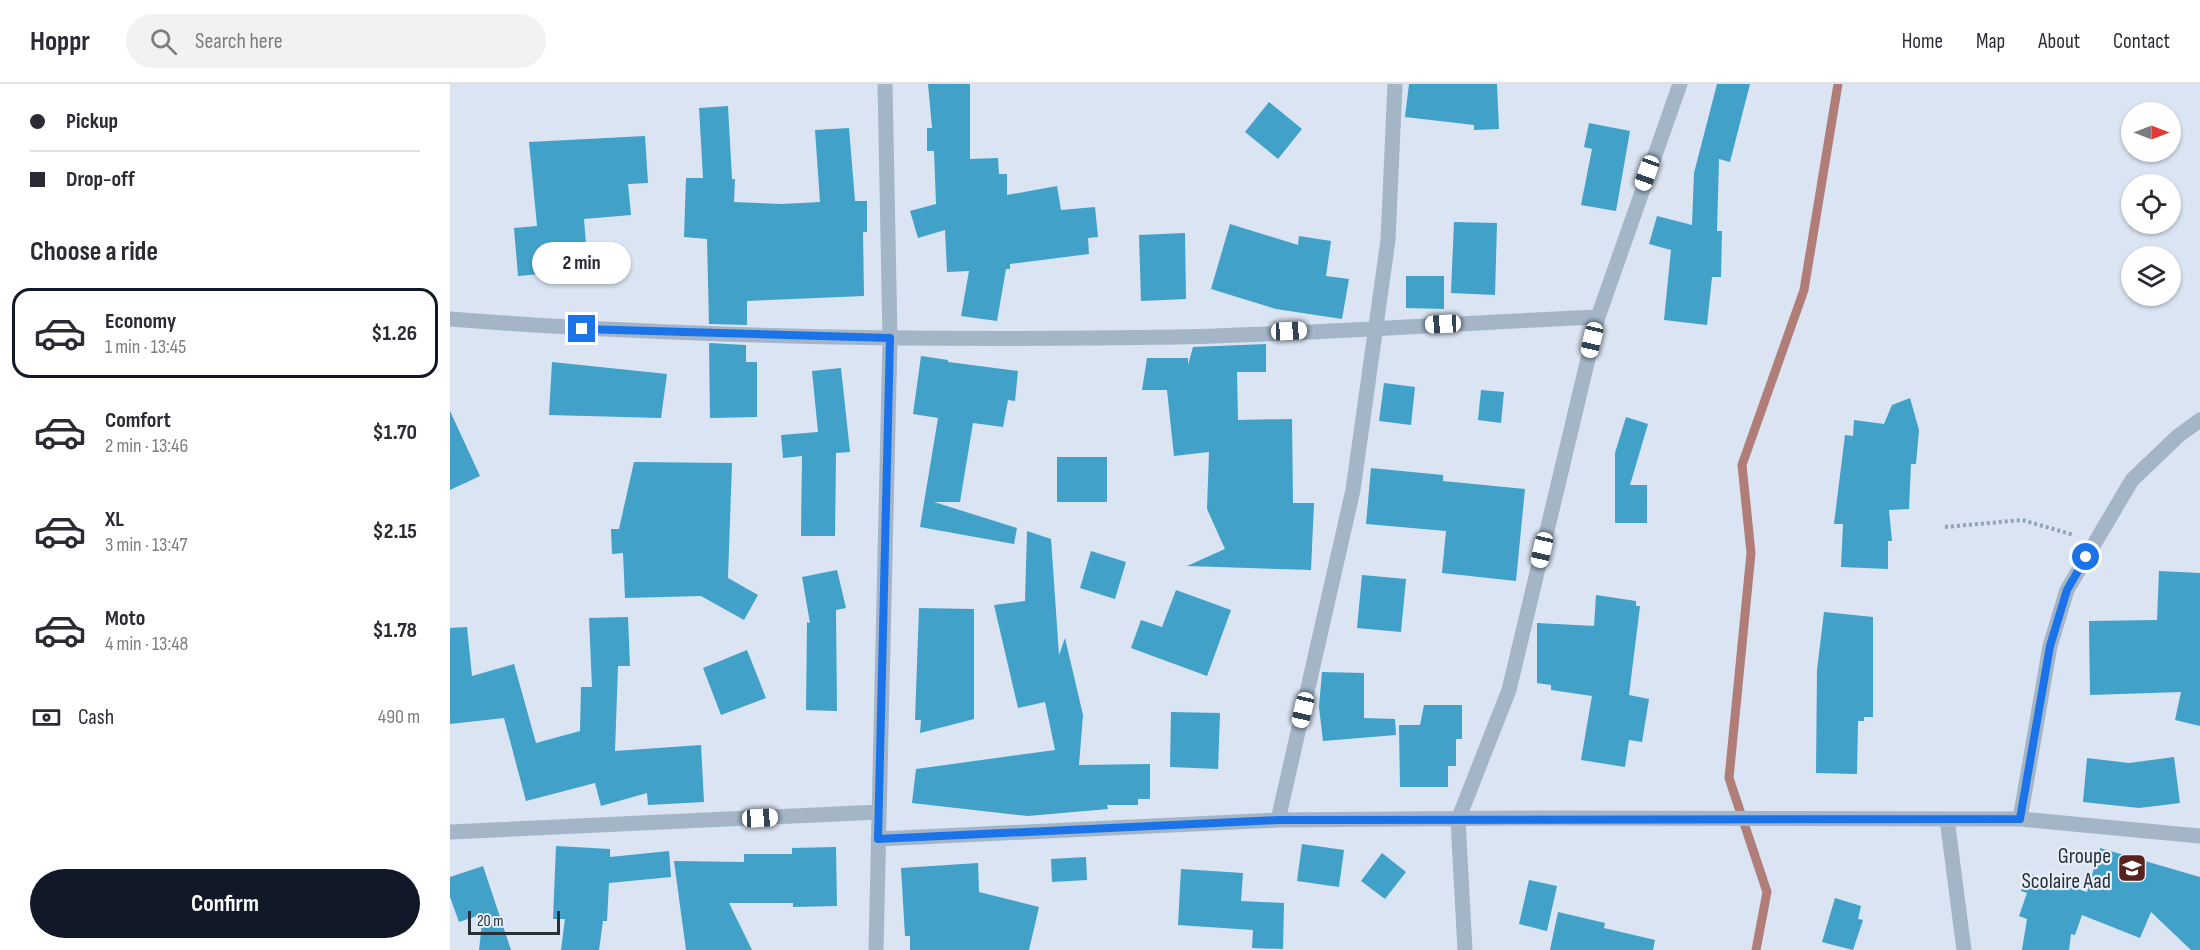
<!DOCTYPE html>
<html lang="en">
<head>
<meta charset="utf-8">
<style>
  :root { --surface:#fff; --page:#f2f2f3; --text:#2b2b33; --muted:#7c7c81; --line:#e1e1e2; --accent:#111827 }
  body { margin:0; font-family:"Sofia Sans Condensed",sans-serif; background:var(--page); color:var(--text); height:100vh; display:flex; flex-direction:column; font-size:22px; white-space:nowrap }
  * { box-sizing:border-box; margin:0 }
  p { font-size:20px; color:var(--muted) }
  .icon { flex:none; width:33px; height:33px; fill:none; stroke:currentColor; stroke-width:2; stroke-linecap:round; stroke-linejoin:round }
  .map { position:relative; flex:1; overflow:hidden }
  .panel { display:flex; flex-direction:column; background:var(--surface); width:450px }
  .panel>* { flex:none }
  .banner { display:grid; align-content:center; height:132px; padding:0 30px; background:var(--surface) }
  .needle { width:39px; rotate:90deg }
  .tools { position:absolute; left:1671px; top:18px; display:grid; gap:12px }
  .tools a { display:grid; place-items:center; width:60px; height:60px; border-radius:50%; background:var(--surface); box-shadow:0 2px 4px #0004; font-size:30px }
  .scale { position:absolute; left:18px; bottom:15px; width:92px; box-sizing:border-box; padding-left:6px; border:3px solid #273036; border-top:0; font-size:16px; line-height:21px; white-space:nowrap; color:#273036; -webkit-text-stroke:4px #e6eefa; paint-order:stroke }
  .end { position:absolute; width:27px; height:27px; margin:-14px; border:8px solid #1a73e8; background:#fff; box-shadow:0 0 0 3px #fff }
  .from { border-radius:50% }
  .bubble { position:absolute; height:42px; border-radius:21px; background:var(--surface); box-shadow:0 2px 4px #0004; font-size:20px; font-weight:700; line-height:42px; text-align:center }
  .car { position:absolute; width:18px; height:36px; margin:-18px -9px; border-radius:8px; box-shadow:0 0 4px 2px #0007; background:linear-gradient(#fff 24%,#345 0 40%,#fff 0 76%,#345 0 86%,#fff 0) }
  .banner b { display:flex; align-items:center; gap:21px; height:57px; font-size:22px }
  .banner b+b { border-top:2px solid var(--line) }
  .banner i { width:15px; height:15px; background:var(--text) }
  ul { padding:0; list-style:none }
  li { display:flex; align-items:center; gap:18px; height:90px; margin:0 12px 9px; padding:0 18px; border:3px solid transparent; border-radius:18px }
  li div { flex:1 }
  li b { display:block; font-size:22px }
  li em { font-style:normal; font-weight:700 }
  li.active { border-color:var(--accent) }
  li>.icon { width:54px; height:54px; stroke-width:1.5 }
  h2 { padding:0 30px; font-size:27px; line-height:72px }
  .pay { display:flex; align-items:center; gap:15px; height:66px; padding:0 30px; font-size:22px }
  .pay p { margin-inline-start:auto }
  .primary-button { display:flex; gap:12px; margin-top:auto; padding:12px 30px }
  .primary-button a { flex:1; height:69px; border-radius:36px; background:var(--accent); color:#fff; font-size:24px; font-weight:700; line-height:69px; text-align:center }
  header { display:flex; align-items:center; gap:36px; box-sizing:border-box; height:84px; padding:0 30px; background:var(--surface); border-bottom:2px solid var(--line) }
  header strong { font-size:28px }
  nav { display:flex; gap:33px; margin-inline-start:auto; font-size:21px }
  .search { width:420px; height:54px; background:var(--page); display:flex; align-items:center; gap:15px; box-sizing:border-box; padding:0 21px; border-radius:33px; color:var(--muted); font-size:22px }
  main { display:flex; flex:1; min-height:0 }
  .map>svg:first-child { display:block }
</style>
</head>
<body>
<header>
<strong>Hoppr</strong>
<div class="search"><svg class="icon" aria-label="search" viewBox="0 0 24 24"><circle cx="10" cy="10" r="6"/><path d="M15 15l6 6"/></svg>Search here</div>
<nav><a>Home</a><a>Map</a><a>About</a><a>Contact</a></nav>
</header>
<main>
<section class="panel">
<div class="banner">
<b><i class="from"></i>Pickup</b>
<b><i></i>Drop-off</b>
</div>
<h2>Choose a ride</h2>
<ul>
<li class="active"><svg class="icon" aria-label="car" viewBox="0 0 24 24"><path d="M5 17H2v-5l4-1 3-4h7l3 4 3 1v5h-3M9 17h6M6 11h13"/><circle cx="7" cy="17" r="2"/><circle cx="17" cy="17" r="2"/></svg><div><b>Economy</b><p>1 min · 13:45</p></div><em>$1.26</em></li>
<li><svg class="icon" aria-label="car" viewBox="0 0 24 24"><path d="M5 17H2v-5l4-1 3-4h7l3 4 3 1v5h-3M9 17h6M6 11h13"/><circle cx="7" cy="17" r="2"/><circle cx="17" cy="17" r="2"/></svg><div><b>Comfort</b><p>2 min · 13:46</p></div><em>$1.70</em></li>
<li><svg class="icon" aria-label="car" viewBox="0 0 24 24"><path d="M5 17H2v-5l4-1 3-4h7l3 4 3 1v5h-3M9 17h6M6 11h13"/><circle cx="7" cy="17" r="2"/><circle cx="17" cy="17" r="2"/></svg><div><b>XL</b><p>3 min · 13:47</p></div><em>$2.15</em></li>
<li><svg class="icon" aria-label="car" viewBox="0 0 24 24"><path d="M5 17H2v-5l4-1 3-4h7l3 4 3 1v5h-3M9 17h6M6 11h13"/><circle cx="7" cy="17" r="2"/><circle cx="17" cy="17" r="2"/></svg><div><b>Moto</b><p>4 min · 13:48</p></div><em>$1.78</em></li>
</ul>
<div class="pay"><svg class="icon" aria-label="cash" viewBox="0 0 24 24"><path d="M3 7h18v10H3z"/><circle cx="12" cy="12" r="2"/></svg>Cash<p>490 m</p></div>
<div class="primary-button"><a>Confirm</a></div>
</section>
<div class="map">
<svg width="1750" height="866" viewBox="0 0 1750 866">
  <rect width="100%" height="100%" fill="#dae4f2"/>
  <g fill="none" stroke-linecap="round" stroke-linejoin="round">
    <!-- stream -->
    <path stroke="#b07d78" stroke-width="9" d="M1306,866L1317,808L1279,694L1301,469L1292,381L1354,206L1388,0"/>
  </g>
  <!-- building -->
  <path fill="#41a1c8" d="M478,0H520V75L548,74L549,90H557V111L607,102L611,126L645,123L648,153L638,154L639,170L560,180V185H556L547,237L511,232L519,187L497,188L495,146L468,154L460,127L486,120L484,67H477V44H482Z
    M959,0H1047L1049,45L1024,46V41L955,33Z
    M1267,0H1300L1280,78L1269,75L1267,147H1272L1271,193H1262L1257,241L1214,236L1221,166L1199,160L1207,132L1242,141L1244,89Z
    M819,18L852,45L828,75L795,48Z
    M278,22L282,95H285L284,118L332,120L370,118L365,46L399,44L405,117H417V148H413L414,212L297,217V241L259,240L257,155L234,153L236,94H253L249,24Z
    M1139,39L1180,47L1166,127L1131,121L1142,65L1134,63Z
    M195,52L198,99L178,100L181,131L134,135L138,186L68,192L64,144L87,142L79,58Z
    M1004,138L1047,139L1045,211L1001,209Z
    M780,140L848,161L849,152L881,157L876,192L899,195L892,235L826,225L761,205Z
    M735,149L736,215L691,217L689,151Z
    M956,192H994V225L956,224Z
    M259,259L296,261V278H307V333L260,334Z
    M816,260V288H787L788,336L842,335L843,419H864L861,486L737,482L775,465L757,425L759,368L724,372L717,306H692L697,274H738V281L743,263Z
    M471,272L498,276V278L568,287L565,317L558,316L553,343L523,339L510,418H484L567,444L564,460L470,443L488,334L463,330Z
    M102,278L217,290L211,334L99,331Z
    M391,284L400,368L386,369L385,452H351L352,372L333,374L331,351L368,348L362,287Z
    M934,299L965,303L961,341L929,337Z
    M1031,306L1054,308L1051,339L1028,336Z
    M1460,314L1469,346L1466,380H1461L1459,425L1439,426L1442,457H1438V485L1391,483L1393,440H1384L1395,351L1403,352L1404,336L1434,340L1442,321Z
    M0,327L30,392L0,406Z
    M1176,333L1198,340L1180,401H1197V439H1165V369Z
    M607,373H657V418H607Z
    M184,378L282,379L278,494L308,511L294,536L251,512L175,514L173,469L162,470L161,445H169Z
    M921,384L993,391V397L1075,405L1066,497L992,489L996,447L916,440Z
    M577,447L601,455L609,571L615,554L633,631L629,681L700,680V715H688V721H657L658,725L578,732L462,719L466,685L605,666L595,618L568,624L544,521L575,517Z
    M641,467L676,478L665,515L630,504Z
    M387,486L396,524L386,526L387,627L356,626L357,538L360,539L352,493Z
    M1709,487L1750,489V642L1725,636L1731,608L1640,611L1639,537L1707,536Z
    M912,491L956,495L951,548L907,544Z
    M726,506L781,526L757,592L681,564L691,536L712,543Z
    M1146,511L1186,517V522H1190L1179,611L1199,615L1192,658L1179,656L1175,683L1131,676L1142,612L1101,606V601L1087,599V539L1144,542Z
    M469,524L524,525V635L470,649L471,636H465Z
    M1374,528L1423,533V633H1414V637H1408L1407,690L1366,689L1367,586Z
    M178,533L180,582H168L165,667L251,661L254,718L198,721L197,709L151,722L145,699L76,717L54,634L0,640V544L17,543L22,592L64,580L86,659L130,647L131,603H142L139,534Z
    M297,566L316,614L271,631L253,584Z
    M872,588L914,589V634L945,635L946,651L873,657L869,623Z
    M974,621H1012V655H1006V682H998V703H950L949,641H970Z
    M721,628L770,629L768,685L720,683Z
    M1724,673L1730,719L1689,724L1633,718L1637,674L1679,679Z
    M852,760L894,766L889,803L847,797Z
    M106,762L160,765V773L219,767L221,793L159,799L157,837H153L149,866H111L115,835H103Z
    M386,763L387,822L343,823V819H279L302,866H236L224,777L294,778V770H342V764Z
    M1650,764L1750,793V866H1741L1701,828L1690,854L1632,831L1625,851L1621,850L1619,866H1572L1577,835L1569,832L1577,809L1571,807L1577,789L1637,808Z
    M932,769L956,788L935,815L911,797Z
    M636,773L637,796L602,798L601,775Z
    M528,779L529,808L589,823L579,866H460V852H455L451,784Z
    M33,782L61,866H29L33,830L9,838L0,813V793Z
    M731,785L793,789L791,817L834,819L833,865L802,864L803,846L728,841Z
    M1079,796L1107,802L1097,847L1069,840Z
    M1385,814L1411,822L1408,835L1413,836L1403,866L1372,858Z
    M1108,828L1155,839L1154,844L1205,856L1203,866H1100Z"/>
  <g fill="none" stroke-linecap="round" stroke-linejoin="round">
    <!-- path -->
    <path stroke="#90a4b6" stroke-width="4" stroke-dasharray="3 3" stroke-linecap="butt" d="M1495,443L1572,436L1624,451"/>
    <!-- minor -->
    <path stroke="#a3b5c7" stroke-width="15" d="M0,235C241,254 484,257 727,253C867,250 1007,239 1148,233
      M1497,735L1514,866
      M1570,735L1600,562L1617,506L1682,396L1728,352L1750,336
      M828,736L903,406L938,156L945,0
      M0,748L429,728
      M428,755L828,736L1067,734L1570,735L1750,752
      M426,866L440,254L435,0
      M1015,866L1008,736L1059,606L1148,233L1230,0"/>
  </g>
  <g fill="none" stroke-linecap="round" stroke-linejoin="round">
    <!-- route -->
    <path stroke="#1a73e8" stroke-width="8" d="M132,245L440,254L428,755L828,736L1570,735L1600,562L1617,506L1636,473"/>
  </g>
  <!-- icons -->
  <defs>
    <g id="school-square" transform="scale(1.5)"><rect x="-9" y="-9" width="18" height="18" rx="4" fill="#58231c" stroke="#e6eefa"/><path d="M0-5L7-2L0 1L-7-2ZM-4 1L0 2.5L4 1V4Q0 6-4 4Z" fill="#fff"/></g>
  </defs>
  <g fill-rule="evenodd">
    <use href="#school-square" x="1682" y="784"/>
  </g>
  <g text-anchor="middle" stroke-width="4.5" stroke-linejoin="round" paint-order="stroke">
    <!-- poi labels -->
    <g font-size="22" fill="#273036" stroke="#e6eefa" text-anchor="end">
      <text x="1661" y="779">Groupe<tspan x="1661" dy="25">Scolaire Aad</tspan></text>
    </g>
  </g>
</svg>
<div class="tools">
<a><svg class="needle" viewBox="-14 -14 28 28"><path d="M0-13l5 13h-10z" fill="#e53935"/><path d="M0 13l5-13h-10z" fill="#7c7c81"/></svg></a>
<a><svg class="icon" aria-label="locate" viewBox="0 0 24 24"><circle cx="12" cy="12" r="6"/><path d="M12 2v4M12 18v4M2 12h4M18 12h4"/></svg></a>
<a><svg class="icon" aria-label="layers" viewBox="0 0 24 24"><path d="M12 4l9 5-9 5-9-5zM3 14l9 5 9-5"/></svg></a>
</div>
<div class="scale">20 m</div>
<i class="end from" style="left:1636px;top:473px"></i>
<i class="end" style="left:132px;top:245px"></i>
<div class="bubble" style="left:82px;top:158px;width:99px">2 min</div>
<i class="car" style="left:1197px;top:89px;rotate:200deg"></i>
<i class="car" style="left:993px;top:240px;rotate:267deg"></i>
<i class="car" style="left:839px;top:247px;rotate:87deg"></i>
<i class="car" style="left:1142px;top:256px;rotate:193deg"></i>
<i class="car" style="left:1092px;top:466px;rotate:193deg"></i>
<i class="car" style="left:853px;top:626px;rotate:193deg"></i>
<i class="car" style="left:310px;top:734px;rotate:87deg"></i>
</div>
</main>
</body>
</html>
